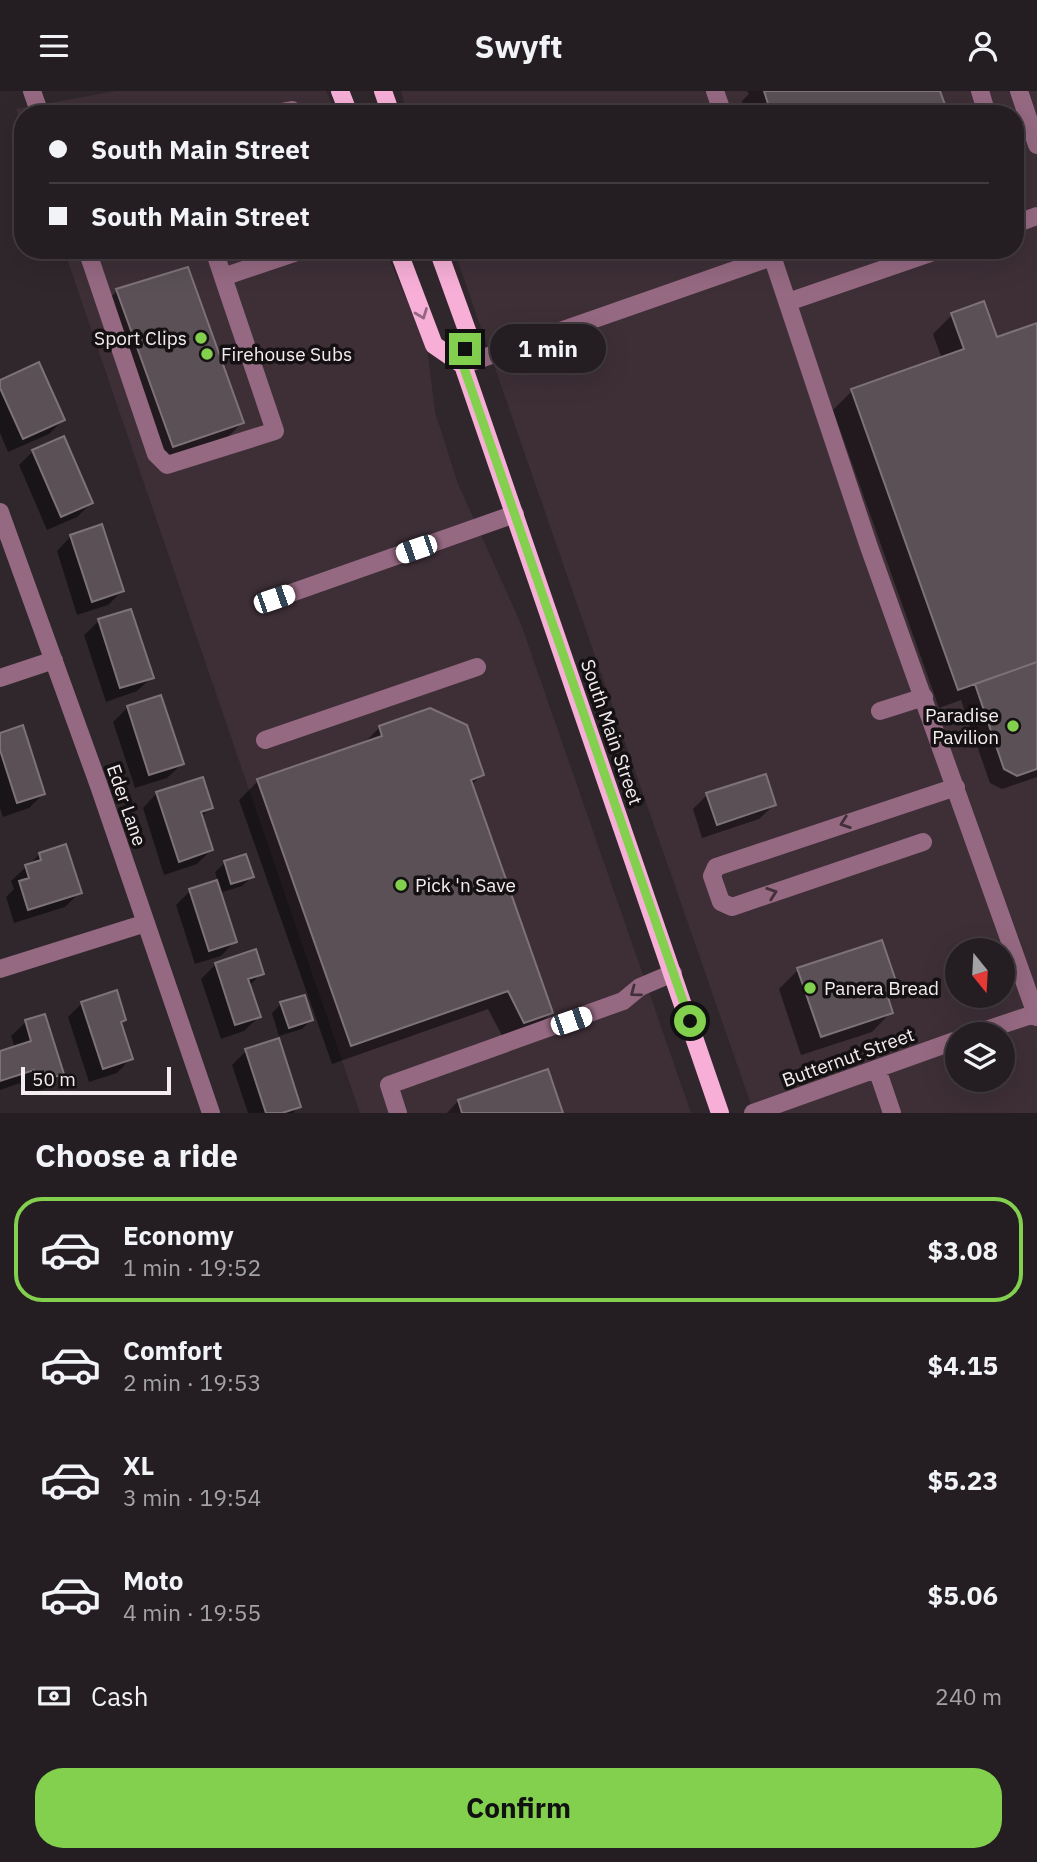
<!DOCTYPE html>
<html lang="en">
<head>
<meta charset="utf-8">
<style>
  :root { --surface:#241d21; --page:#302a2e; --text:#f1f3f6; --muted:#a3a2a5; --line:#413b3f; --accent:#83d04e }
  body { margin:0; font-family:"IBM Plex Sans",sans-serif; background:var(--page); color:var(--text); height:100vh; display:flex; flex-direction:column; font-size:26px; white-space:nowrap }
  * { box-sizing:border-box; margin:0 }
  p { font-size:23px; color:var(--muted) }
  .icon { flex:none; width:38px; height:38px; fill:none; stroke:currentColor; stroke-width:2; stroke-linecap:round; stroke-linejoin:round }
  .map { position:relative; height:1022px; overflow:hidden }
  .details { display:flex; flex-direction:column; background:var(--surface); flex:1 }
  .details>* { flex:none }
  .banner { position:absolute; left:14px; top:14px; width:1010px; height:154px; border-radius:28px; box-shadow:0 7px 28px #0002,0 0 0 2px var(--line); display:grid; align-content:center; height:154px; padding:0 35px; background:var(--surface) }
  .needle { width:46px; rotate:162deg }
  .fabs { position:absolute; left:945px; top:847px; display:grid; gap:14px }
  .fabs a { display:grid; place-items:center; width:70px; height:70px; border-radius:50%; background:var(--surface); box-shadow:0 7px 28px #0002,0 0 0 2px var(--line); font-size:35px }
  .scale { position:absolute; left:21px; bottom:18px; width:150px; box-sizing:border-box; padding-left:7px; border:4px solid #f3edf0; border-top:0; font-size:19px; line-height:24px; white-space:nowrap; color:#f3edf0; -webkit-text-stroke:5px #151113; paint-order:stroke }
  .end { position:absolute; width:32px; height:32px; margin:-16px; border:9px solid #83d04e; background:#111; box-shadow:0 0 0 4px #111 }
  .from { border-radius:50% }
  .bubble { position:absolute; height:49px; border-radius:24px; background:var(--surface); box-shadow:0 7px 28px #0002,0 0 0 2px var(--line); font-size:23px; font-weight:700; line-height:49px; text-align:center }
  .car { position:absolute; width:21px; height:42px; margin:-21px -10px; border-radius:9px; box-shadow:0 0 5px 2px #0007; background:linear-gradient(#fff 24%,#345 0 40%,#fff 0 76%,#345 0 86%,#fff 0) }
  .banner b { display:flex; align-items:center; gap:24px; height:66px; font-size:26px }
  .banner b+b { border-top:2px solid var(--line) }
  .banner i { width:18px; height:18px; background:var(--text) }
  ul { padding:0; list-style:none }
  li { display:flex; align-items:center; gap:21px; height:105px; margin:0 14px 10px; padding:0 21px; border:4px solid transparent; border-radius:28px }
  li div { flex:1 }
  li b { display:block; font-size:26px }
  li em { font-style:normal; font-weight:700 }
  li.on { border-color:var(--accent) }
  li>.icon { width:63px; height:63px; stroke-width:1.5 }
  h2 { padding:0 35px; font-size:32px; line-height:84px }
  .pay { display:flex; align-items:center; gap:18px; height:77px; padding:0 35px; font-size:26px }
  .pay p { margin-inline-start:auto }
  .primary-button { display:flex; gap:14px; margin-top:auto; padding:14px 35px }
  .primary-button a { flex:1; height:80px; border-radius:28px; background:var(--accent); color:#111; font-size:28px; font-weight:700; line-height:80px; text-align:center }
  header { display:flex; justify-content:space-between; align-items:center; height:91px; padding:0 35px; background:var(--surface); font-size:32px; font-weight:700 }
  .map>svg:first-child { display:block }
</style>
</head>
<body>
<header><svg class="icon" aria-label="menu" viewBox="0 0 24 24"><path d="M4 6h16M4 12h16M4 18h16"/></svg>Swyft<svg class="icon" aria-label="person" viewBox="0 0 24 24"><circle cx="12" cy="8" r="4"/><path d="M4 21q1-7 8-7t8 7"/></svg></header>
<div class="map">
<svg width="1037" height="1022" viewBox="0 0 1037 1022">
  <rect width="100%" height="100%" fill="#30272c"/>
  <!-- built -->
  <path fill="#3e2f37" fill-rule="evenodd" d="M116,0H326L337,23H23V38L16,18Z
    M401,0H1037V1022H754L454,159H1015V23H407ZM957,859H1003V905H957ZM957,943H1003V989H957Z
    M64,159H385L420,239L428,265L435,321L458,393L521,533L691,1022H360Z"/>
  <!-- shadow -->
  <path fill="#0007" d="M747,0H938L946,22L746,23L742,10L749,3Z
    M117,200L242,332L223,351L154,374L98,219Z
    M952,224L996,248L1037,234V686L1002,698L990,692L961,609L939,617L833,319L852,300L942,268L933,243Z
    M0,291L63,329L49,343L8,361L0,342Z
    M33,360L91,412L77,426L47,439L19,374Z
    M71,445L122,500L108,514L77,524L57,460Z
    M130,520L152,586L137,600L106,611L84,544L99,530Z
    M128,616L182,673L167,687L135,697L113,631Z
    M380,636L482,684L471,694L551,922L532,941L505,950L488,918L332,973L239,709L258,690L362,654Z
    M0,644L43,703L29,717L3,726L0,717Z
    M157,702L211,716L201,726L211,759L197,773L164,784L143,717Z
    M707,704L774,714L759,728L702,747L693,718Z
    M40,763L80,801L65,816L14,832L6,806L14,798L11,790Z
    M245,765L252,786L242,795L220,802L235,850L221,865L195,873L176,814L190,800L218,791L215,781L225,772Z
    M216,873L262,882L249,895L259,926L244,940L221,948L201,888Z
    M798,879L896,896L886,905L891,921L872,941L801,964L779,898Z
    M82,912L124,929L120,933L131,967L117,982L89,991L68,926Z
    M281,913L311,929L302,938L279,945L272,922Z
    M26,931L62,982L47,997L23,1005L20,992L0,999V962L15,957L11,945Z
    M246,960L299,1015L293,1022H248L232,974Z
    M458,1010L561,1022H447Z"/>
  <!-- building -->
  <path fill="#5a5055" stroke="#7d7278" stroke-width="2" d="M764,0H940L948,22L786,23L783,15L770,19Z
    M188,176L244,332L173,356L116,198Z
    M984,210L997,246L1037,232V571L958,599L851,298L964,258L951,222Z
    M39,271L65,329L23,348L0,297V289Z
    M64,345L93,412L61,426L32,359Z
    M102,433L124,500L92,511L70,444Z
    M131,518L154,587L120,597L98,528Z
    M1037,571V678L1017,685L1004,678L975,593Z
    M161,604L184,673L149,684L127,615Z
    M430,617L467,634L484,684L471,689L553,922L524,932L508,900L351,955L257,688L382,645L379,635Z
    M23,634L45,703L17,712L0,659V642Z
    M766,683L776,714L717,734L706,702Z
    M203,686L213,717L201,721L213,759L179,771L156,701Z
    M66,753L82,802L28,819L19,790L29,787L25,774L41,769L39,762Z
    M246,763L254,786L231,793L224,770Z
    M217,789L237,851L209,860L189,798Z
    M882,849L898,896L886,900L893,922L821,946L797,877Z
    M256,858L264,883L248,888L261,926L235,934L215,872Z
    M117,899L126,929L121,931L133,968L103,978L81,911Z
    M305,904L313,929L289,937L280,911Z
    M45,923L64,983L38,991L34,979L0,990V960L31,950L25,929Z
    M279,947L301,1016L282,1022H266L245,958Z
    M548,978L563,1022H462L458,1009Z"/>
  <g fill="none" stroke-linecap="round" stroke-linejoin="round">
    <!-- minor -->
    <path stroke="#956982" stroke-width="18" d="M32,0L40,23
      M715,0L723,23
      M980,0L987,23
      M1019,0L1037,54
      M271,23L292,19L297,23
      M1015,133L1037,125
      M87,159L156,363L167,374L275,340L223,186
      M214,159L223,186L303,159
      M770,159L869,456L1037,926
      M788,211L939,159
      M463,274L772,166
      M0,421L99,695L211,1022
      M274,508L515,423
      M0,587L54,569
      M880,620L924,606
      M265,649L477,576
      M923,751L732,816L721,811L712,785L716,776L956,696
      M0,878L146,832
      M974,943L1037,922
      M877,978L892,1022
      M398,1022L389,994L623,910L640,896L673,882
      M753,1022L957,949"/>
    <!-- major -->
    <path stroke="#f7afd7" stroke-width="18" d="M340,0L349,23
      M383,0L391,23
      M398,159L434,254L463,274
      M438,159L468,242L463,274L720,1022"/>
  </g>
  <!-- one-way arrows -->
  <defs><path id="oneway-chevron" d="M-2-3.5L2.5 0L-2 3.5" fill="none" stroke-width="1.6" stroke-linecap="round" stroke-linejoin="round" transform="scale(1.75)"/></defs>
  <use stroke="#91687f" href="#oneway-chevron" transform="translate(422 223) rotate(69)"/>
  <g stroke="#42303a">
    <use href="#oneway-chevron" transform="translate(845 732) rotate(161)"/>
    <use href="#oneway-chevron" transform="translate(772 802) rotate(-19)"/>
    <use href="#oneway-chevron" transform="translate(635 901) rotate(143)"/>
  </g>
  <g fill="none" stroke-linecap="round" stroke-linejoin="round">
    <!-- route -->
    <path stroke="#83d04e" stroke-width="9" d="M465,258L463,274L690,930"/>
  </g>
  <!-- markers -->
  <g fill="#83d04e" stroke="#151113" stroke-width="2.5">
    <circle cx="201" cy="247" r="7"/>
    <circle cx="207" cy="263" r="7"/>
    <circle cx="1013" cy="635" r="7"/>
    <circle cx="401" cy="794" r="7"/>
    <circle cx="810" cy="897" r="7"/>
  </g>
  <g text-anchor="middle" stroke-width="7" stroke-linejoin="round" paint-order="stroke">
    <!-- poi labels -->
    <g font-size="19" fill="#f3edf0" stroke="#151113" text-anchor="start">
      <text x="187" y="254" text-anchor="end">Sport Clips</text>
      <text x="221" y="270">Firehouse Subs</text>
      <text x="999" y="631" text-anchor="end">Paradise<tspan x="999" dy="22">Pavilion</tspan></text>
      <text x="415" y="801">Pick 'n Save</text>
      <text x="824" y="904">Panera Bread</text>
    </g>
    <!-- street labels -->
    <g font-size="19" fill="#f3edf0" stroke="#151113">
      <text transform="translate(612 641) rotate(71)" y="7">South Main Street</text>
      <text transform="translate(127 714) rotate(71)" y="7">Eder Lane</text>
      <text transform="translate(848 966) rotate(-20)" y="7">Butternut Street</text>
    </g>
  </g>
</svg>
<div class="fabs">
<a><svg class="needle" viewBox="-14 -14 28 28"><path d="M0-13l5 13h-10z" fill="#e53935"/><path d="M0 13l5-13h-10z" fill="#a3a2a5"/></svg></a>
<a><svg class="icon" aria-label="layers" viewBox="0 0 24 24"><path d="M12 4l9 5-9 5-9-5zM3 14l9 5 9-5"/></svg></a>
</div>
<div class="scale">50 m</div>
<i class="end from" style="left:690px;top:930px"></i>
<i class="end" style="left:465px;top:258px"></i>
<div class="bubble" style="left:490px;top:233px;width:116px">1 min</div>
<i class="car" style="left:416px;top:458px;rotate:251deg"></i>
<i class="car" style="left:274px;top:508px;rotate:71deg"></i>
<i class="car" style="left:571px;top:930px;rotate:71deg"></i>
<div class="banner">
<b><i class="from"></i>South Main Street</b>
<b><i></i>South Main Street</b>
</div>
</div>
<section class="details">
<h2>Choose a ride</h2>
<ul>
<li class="on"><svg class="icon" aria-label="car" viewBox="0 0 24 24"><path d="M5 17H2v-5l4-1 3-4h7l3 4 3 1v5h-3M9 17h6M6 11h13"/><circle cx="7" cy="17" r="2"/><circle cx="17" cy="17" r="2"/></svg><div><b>Economy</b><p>1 min · 19:52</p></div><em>$3.08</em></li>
<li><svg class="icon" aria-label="car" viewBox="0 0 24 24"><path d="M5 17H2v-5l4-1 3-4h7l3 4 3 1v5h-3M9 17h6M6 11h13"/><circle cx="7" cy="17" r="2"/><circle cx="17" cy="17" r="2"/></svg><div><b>Comfort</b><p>2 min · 19:53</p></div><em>$4.15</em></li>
<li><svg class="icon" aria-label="car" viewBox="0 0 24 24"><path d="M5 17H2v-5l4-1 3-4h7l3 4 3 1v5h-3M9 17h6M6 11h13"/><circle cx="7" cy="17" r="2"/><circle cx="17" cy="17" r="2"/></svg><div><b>XL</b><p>3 min · 19:54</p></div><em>$5.23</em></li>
<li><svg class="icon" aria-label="car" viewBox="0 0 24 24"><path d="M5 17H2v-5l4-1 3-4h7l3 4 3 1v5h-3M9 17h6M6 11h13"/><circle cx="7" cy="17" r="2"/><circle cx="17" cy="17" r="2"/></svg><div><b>Moto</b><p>4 min · 19:55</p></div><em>$5.06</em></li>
</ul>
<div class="pay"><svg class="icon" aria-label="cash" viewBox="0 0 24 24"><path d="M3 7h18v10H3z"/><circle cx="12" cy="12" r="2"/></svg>Cash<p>240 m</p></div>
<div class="primary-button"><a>Confirm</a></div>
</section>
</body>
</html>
